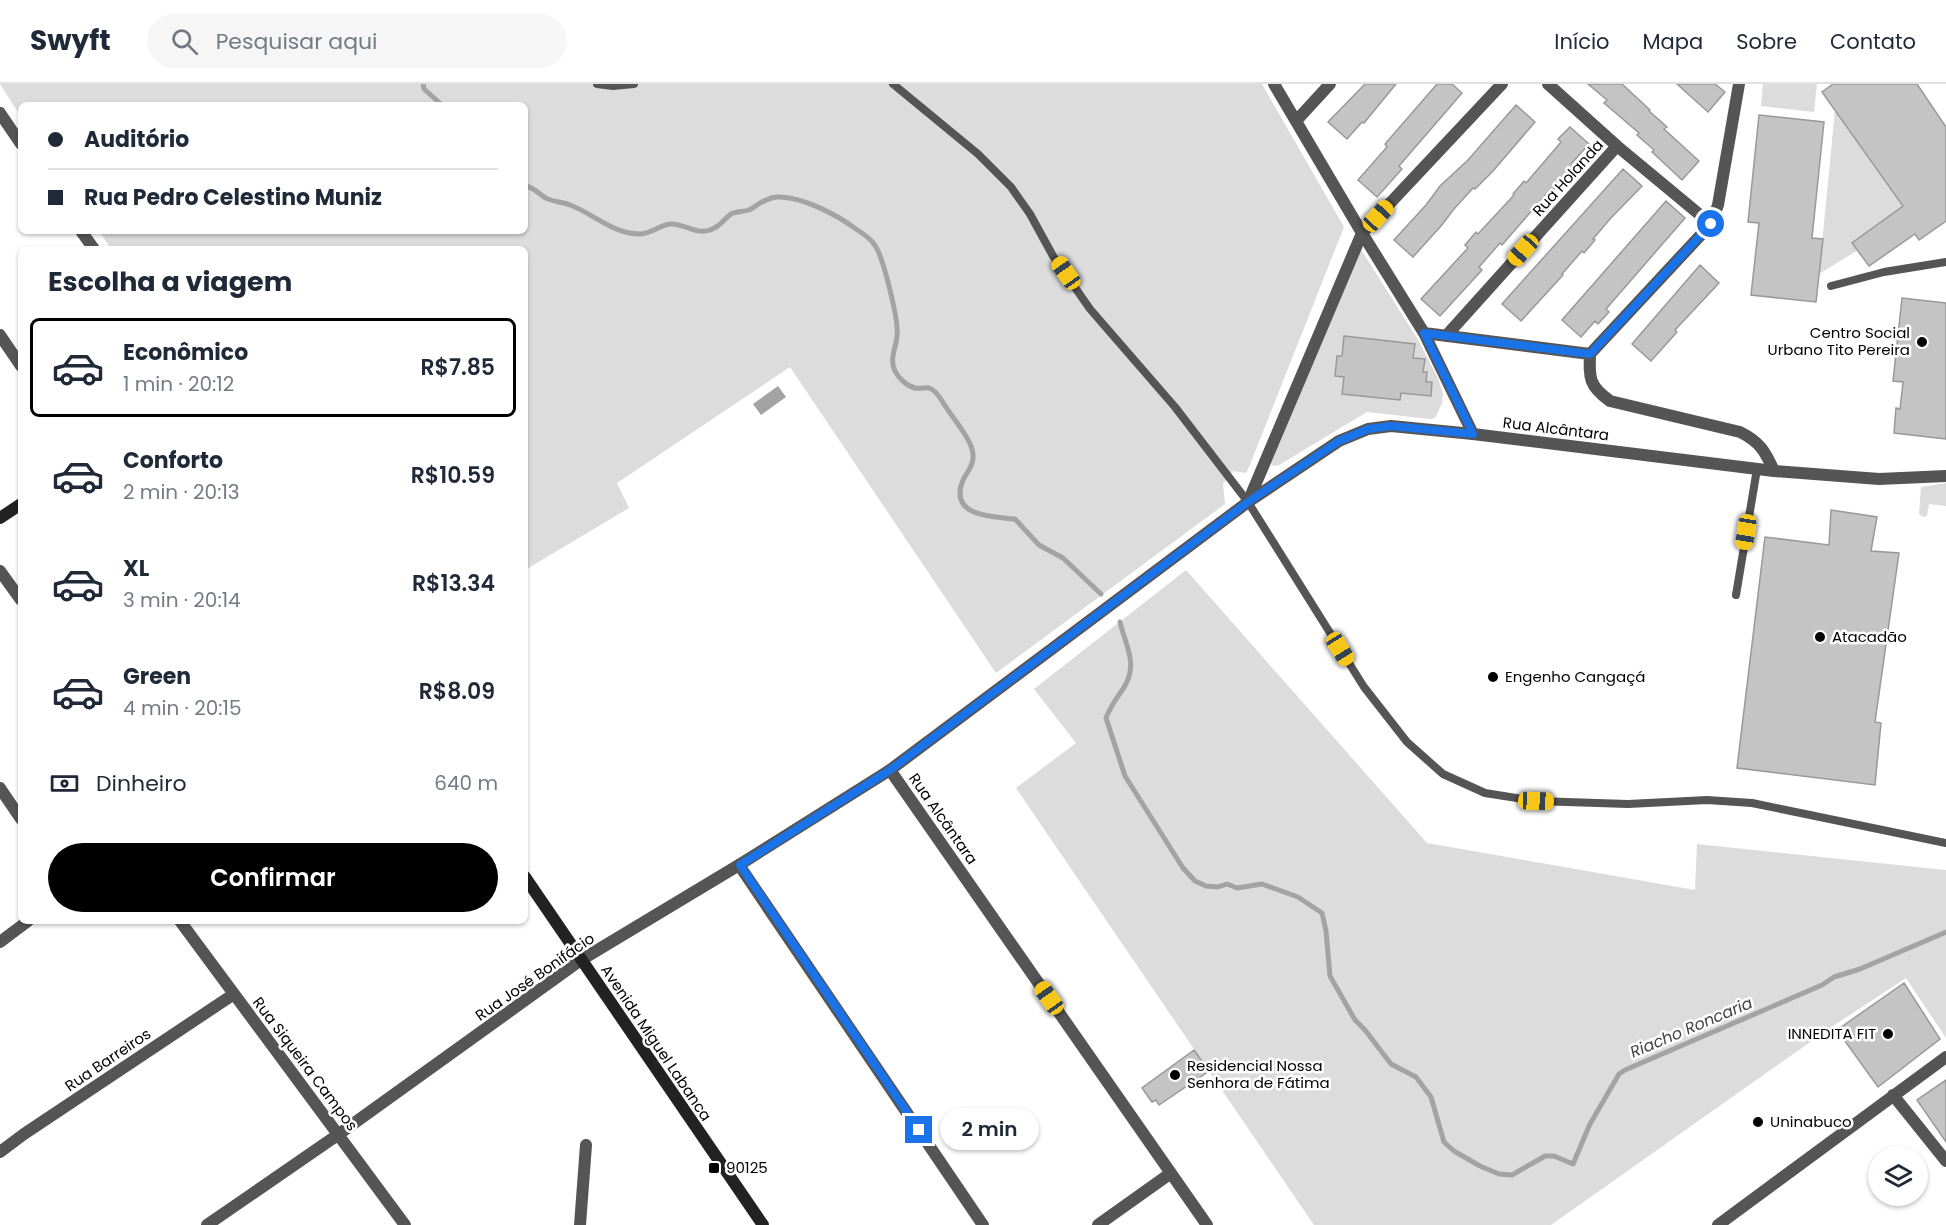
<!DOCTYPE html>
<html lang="pt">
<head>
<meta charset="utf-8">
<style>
  :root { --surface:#fff; --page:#f6f6f7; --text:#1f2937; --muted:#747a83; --line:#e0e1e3; --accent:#000 }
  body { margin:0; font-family:Poppins,sans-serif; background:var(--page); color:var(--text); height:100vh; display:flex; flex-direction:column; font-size:22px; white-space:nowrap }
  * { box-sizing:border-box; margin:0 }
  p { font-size:20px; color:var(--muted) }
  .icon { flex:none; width:33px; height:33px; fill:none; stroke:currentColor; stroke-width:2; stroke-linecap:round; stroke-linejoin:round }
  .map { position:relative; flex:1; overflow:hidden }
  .side { position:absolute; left:18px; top:162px; width:510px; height:678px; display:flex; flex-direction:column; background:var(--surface); border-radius:9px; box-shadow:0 2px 4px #0004 }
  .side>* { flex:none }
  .banner { position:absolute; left:18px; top:18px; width:510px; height:132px; border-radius:9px; box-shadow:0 2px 4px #0004; display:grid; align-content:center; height:132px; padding:0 30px; background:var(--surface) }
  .controls { position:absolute; left:1868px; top:1062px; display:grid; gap:12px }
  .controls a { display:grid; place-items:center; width:60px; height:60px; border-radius:50%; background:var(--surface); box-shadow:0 2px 4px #0004; font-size:30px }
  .end { position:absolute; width:27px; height:27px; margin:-14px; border:8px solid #1a73e8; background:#fff; box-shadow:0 0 0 3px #fff }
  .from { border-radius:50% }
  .bubble { position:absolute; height:42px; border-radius:21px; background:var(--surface); box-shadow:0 2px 4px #0004; font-size:20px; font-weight:600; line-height:42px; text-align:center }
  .car { position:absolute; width:18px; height:36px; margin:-18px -9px; border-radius:8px; box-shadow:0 0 4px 2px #0007; background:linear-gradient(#f5c518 24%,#345 0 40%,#f5c518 0 76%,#345 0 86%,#f5c518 0) }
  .banner b { display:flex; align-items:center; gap:21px; height:57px; font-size:22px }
  .banner b+b { border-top:2px solid var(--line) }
  .banner i { width:15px; height:15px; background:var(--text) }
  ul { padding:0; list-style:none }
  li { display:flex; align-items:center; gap:18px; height:99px; margin:0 12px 9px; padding:0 18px; border:3px solid transparent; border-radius:9px }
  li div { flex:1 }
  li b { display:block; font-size:22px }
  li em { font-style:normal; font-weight:600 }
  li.active { border-color:var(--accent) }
  li>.icon { width:54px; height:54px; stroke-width:1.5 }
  h2 { padding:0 30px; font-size:27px; line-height:72px }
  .pay { display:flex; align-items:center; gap:15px; height:66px; padding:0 30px; font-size:22px }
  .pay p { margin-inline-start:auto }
  .button { display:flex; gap:12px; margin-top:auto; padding:12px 30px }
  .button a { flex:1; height:69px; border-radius:36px; background:var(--accent); color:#fff; font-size:24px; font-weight:600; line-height:69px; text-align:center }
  header { display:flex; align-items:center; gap:36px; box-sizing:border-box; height:84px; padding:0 30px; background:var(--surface); border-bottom:2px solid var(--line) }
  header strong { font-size:28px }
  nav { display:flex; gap:33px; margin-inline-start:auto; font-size:21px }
  .search { width:420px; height:54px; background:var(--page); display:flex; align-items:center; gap:15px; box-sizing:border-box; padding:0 21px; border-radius:33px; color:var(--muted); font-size:22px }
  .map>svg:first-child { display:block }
</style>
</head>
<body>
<header>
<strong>Swyft</strong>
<div class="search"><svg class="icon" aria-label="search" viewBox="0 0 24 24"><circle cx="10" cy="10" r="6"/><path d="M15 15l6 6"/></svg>Pesquisar aqui</div>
<nav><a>Início</a><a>Mapa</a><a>Sobre</a><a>Contato</a></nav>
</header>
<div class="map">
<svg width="1946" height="1141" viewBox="0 0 1946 1141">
  <rect width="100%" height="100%" fill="#fff"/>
  <!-- green -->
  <path fill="#dcdcdc" d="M0,0H1262L1344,143L1249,383L1246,389L1233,387L1223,400L1225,420L996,589L790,283L617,399L629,424L525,486V165H111L99,147H525V21H21V33Z
    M1763,0H1817L1814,28L1761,22Z
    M1835,26L1903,122L1853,158L1858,166L1819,190Z
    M1360,164L1417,254L1438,294L1443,310L1442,319L1435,334L1430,335L1367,328L1279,381L1273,382L1271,380Z
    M1946,399V422L1929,420L1927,432L1923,433L1919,430L1921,403Z
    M1186,486L1427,759L1695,806L1697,760L1946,786V954L1906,894L1830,944L1551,1141H1314L1016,704L1076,659L1034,605Z"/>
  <!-- water -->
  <path fill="#a3a3a3" d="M778,302L786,313L761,331L753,320Z"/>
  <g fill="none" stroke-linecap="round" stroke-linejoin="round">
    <!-- stream -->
    <path stroke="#a3a3a3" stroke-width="5" d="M423,0L424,5L442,21
      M525,102C535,103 540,112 548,115C555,118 563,118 570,121C594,130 613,150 640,150C651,150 660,141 670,140C684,139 696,151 710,146C720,143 723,136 731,130C736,127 743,128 749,126C758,121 765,114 777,113C802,112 837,131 856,145C862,149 870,154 874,160C883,171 899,237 897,252C896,264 889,275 895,287C899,295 907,302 915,304C920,305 925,303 929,304C935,306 939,312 942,317C950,331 973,356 973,371C974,381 967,388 963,396C948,432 991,433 1015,435L1039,461L1063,474L1101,510
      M1120,538C1126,563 1139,581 1123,605C1116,615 1110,623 1106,634L1125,692L1183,784L1195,797L1206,802L1218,803L1227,800L1237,804L1262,800L1298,813L1322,829L1326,847L1330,892L1355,936L1365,946L1391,980L1416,993L1431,1013L1444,1058L1454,1067L1480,1082L1499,1090L1512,1091L1545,1072H1554L1573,1080L1590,1040L1619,990L1625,986L1822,901L1834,893L1860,885L1946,848"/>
  </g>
  <!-- building -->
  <path fill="#c4c4c4" stroke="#999" stroke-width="1.5" d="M1365,0H1396L1364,39L1362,38L1347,55L1328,38Z
    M1437,0H1452L1462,9L1399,82L1402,85L1377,113L1358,96L1387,63L1385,60Z
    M1588,0H1622L1650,26L1649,27L1667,43L1664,45L1699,77L1682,96L1652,68L1654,66L1637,51L1639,49L1604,19L1607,16Z
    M1677,0H1715L1725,8L1708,28Z
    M1833,0H1917L1946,43V137L1919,156L1915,150L1869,182L1852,159L1903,122L1822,8Z
    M1516,21L1535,38L1493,87L1475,105L1473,104L1454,125L1441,142L1413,173L1394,156L1426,121L1440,102L1468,76Z
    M1759,31L1824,38L1812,154L1823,155L1816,218L1751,211L1759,139L1748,138Z
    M1570,43L1589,60L1571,80L1573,82L1549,111L1547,109L1502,161L1500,159L1479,183L1482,186L1440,232L1421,215L1468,164L1465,161L1476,148L1478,150L1514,111L1513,110L1524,97L1526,99L1544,78L1561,58L1558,55Z
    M1623,85L1642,102L1610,135L1593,155L1595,156L1584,169L1582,167L1562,190L1563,191L1521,237L1502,220Z
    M1666,117L1685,134L1606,225L1609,228L1598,240L1595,237L1581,253L1562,236Z
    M1700,181L1719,199L1675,246L1677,248L1651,277L1632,260Z
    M1902,214L1946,219V355L1894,349L1896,324L1900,325L1903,298L1893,297Z
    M1344,252L1415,260L1413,274L1425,275L1423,288H1427L1426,298H1432L1431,312L1401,309L1400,316L1342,310L1344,293L1335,292L1337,272H1342Z
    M1831,426L1877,433L1871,467L1899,469L1875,638L1881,639L1875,701L1737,684L1765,453L1829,461Z
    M1904,899L1940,955L1878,1003L1837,946Z
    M1194,966L1209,987L1159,1021L1156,1016L1152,1018L1142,1004Z
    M1946,996V1058L1917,1016Z"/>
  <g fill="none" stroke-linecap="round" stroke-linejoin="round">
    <!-- service -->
    <path stroke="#555" stroke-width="8" d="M597,0L613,2L634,0
      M893,0L978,70L1011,103L1030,130L1053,172L1090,225L1175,323L1248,418L1364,603L1407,658L1443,690L1485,709L1536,717L1628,720L1707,716L1752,719L1946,759
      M1831,202L1884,188L1946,178
      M1736,511L1757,385"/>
    <!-- minor -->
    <path stroke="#555" stroke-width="12" d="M1274,0L1362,149L1424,249L1590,270L1711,140L1718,121L1739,0
      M1548,0L1617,62L1711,140
      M0,29L21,60
      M1296,37L1330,0
      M81,147L94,165
      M1424,249L1473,350
      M0,251L21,282
      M1446,252L1617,62
      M1590,270C1589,294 1589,302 1610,317L1740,348C1760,358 1765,367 1774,387
      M1248,418L1362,149L1502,0
      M0,487L21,516
      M890,686L1207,1141
      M0,704L21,735
      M739,781L983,1141
      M180,837L405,1141
      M0,858L28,837
      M1893,1011L1946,1077
      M0,1068L24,1050L234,910
      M207,1141L339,1050L581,876
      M580,1141L586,1061
      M1098,1141L1171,1089
      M1718,1141L1946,973"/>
    <!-- tertiary -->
    <path stroke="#555" stroke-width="12" d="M581,876L739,781L890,686L1248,418L1339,357L1368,345L1391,342L1473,350L1774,387L1879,395L1946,392"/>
    <!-- secondary -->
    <path stroke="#222" stroke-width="12" d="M0,434L21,420
      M525,793L763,1141"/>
  </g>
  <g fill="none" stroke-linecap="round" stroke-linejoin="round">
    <!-- route -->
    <path stroke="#1a73e8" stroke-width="8" d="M919,1046L740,781L890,686L1248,418L1339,357L1368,345L1391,342L1473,350L1424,249L1590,270L1711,140"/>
  </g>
  <!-- markers -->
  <g fill="#000" stroke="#fff" stroke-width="2">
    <circle cx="1922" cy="258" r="6"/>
    <circle cx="1820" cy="553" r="6"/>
    <circle cx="1493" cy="593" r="6"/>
    <circle cx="1888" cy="950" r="6"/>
    <circle cx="1175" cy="991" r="6"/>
    <circle cx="1758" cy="1038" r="6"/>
    <rect x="708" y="1078" width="12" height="12" rx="3"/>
  </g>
  <g text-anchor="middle" stroke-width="5" stroke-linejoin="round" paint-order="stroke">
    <!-- street labels -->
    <g font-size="15" fill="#000" stroke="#fff">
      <text transform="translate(1568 94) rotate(-48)" y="5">Rua Holanda</text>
      <text transform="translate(1556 345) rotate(7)" y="5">Rua Alcântara</text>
      <text transform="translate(943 735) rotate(55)" y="5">Rua Alcântara</text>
      <text transform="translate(535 893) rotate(-35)" y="5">Rua José Bonifácio</text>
      <text transform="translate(656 959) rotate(56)" y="5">Avenida Miguel Labanca</text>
      <text transform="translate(108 976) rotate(-34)" y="5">Rua Barreiros</text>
      <text transform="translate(305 980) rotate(53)" y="5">Rua Siqueira Campos</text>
    </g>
    <!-- poi labels -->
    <g font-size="15" fill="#000" stroke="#fff" text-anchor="start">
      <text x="1910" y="254" text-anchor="end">Centro Social<tspan x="1910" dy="17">Urbano Tito Pereira</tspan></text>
      <text x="1832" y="558">Atacadão</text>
      <text x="1505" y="598">Engenho Cangaçá</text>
      <text x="1876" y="955" text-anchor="end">INNEDITA FIT</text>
      <text x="1187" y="987">Residencial Nossa<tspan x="1187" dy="17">Senhora de Fátima</tspan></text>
      <text x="1770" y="1043">Uninabuco</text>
      <text x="726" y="1089">90125</text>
    </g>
    <!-- water labels -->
    <g font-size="16" font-style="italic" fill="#444" stroke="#fff">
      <text transform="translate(1691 943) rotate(-23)" y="6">Riacho Roncaria</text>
    </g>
  </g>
</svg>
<div class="controls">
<a><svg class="icon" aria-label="layers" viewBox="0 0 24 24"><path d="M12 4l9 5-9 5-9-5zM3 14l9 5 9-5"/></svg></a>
</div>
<i class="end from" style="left:1711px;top:140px"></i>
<i class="end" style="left:919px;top:1046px"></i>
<div class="bubble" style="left:940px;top:1024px;width:99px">2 min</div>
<i class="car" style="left:1378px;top:132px;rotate:43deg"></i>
<i class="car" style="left:1523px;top:166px;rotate:222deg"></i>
<i class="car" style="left:1066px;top:189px;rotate:325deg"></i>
<i class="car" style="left:1746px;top:448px;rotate:189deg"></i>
<i class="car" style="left:1340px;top:565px;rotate:148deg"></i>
<i class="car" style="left:1536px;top:717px;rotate:92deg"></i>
<i class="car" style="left:1049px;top:914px;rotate:325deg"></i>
<div class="banner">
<b><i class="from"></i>Auditório</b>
<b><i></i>Rua Pedro Celestino Muniz</b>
</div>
<section class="side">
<h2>Escolha a viagem</h2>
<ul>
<li class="active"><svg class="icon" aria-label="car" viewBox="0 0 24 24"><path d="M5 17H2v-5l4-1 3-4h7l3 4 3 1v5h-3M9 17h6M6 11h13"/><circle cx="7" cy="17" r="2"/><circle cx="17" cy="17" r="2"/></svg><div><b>Econômico</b><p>1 min · 20:12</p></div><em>R$7.85</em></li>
<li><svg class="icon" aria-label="car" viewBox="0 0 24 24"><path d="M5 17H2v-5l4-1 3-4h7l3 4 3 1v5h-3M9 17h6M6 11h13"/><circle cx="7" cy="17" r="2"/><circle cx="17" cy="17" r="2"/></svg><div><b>Conforto</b><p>2 min · 20:13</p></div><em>R$10.59</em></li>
<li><svg class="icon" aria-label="car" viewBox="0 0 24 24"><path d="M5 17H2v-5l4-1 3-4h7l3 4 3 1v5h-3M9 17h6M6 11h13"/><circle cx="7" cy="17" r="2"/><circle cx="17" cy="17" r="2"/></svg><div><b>XL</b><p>3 min · 20:14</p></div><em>R$13.34</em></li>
<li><svg class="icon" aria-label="car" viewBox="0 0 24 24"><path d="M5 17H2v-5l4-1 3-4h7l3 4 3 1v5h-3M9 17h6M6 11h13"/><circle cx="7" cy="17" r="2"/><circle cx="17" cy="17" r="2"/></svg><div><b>Green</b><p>4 min · 20:15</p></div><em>R$8.09</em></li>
</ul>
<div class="pay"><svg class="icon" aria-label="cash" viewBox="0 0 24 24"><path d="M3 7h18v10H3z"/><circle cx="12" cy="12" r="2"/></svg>Dinheiro<p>640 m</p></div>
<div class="button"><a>Confirmar</a></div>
</section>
</div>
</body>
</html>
